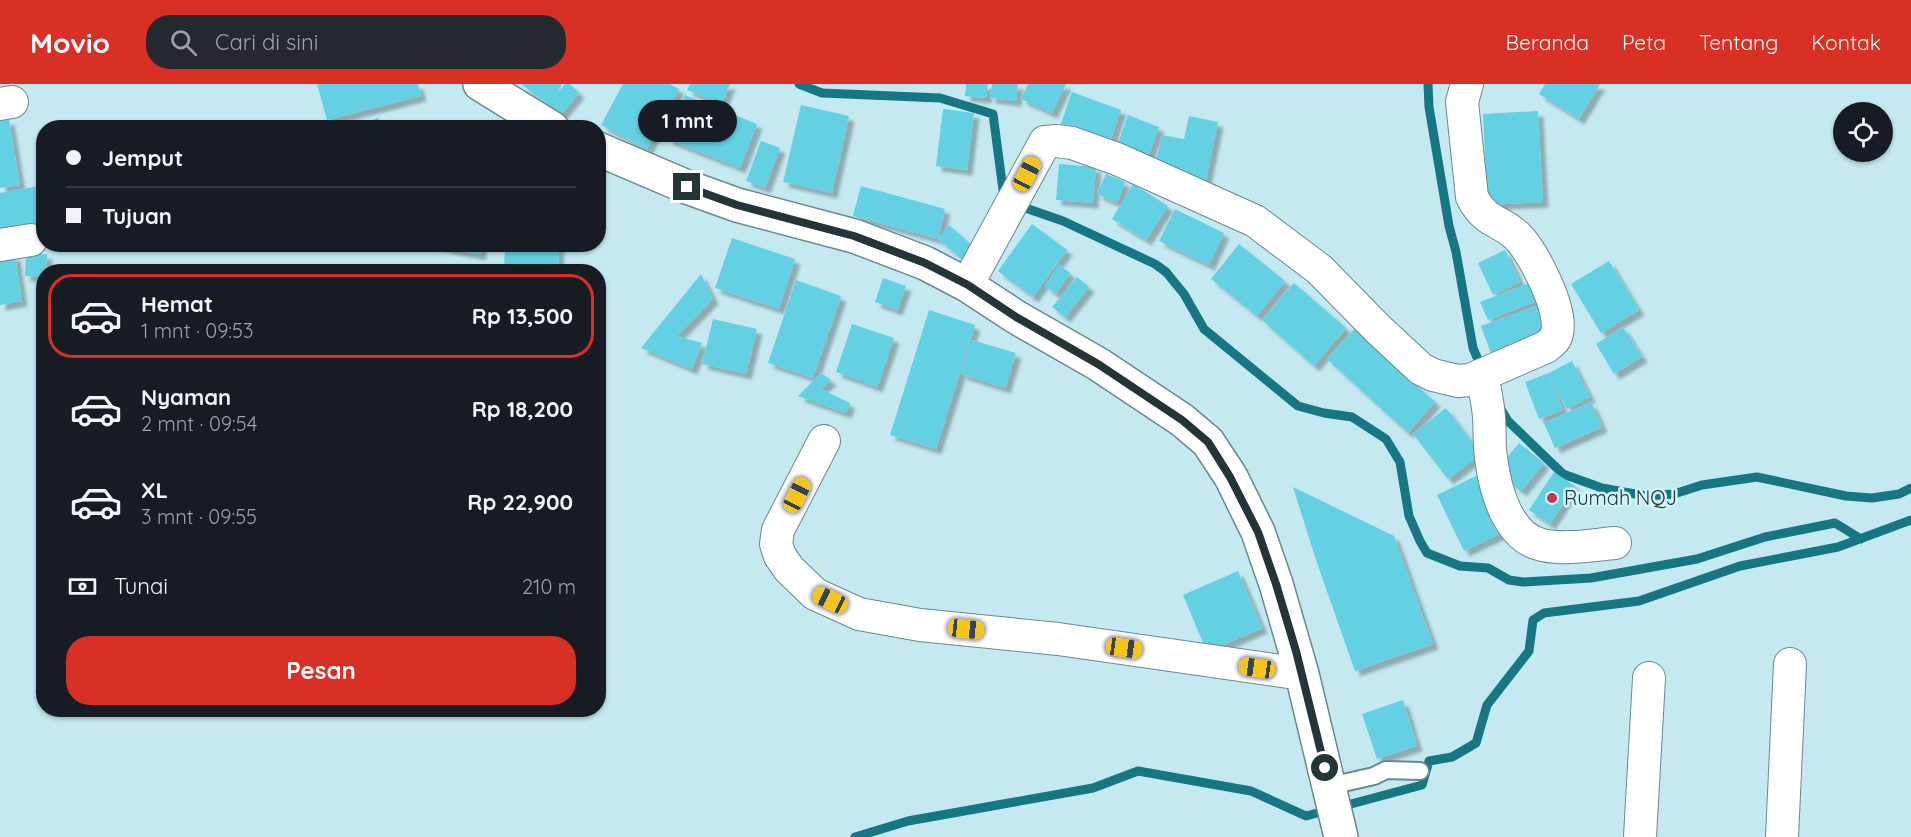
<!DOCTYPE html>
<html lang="id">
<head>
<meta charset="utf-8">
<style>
  :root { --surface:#171b24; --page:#242831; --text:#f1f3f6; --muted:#9ea1a6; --line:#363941; --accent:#d93025 }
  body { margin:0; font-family:Quicksand,sans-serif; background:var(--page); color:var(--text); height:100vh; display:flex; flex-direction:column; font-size:22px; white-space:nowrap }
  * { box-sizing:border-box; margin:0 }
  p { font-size:20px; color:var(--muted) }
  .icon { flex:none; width:33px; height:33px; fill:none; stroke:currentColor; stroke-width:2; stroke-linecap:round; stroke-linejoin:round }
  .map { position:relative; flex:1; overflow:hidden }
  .details { position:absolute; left:36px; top:180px; width:570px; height:453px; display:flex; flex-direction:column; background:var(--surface); border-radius:24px; box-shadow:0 2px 4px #0004 }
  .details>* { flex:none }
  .hud { position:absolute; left:36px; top:36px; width:570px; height:132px; border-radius:24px; box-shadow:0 2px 4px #0004; display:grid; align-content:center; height:132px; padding:0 30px; background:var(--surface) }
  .buttons { position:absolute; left:1833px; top:18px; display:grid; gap:12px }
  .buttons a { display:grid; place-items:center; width:60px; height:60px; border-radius:50%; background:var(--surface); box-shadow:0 2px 4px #0004; font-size:30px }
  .end { position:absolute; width:27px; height:27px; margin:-14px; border:8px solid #253437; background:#fff; box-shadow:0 0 0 3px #fff }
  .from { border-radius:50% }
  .bubble { position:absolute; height:42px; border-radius:21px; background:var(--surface); box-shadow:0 2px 4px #0004; font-size:20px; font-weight:700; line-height:42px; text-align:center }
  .car { position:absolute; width:18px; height:36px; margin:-18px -9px; border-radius:8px; box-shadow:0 0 4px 2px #0007; background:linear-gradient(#f5c518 24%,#345 0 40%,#f5c518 0 76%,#345 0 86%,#f5c518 0) }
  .hud b { display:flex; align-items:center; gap:21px; height:57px; font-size:22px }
  .hud b+b { border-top:2px solid var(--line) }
  .hud i { width:15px; height:15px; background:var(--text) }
  ul { padding:10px 0 0; list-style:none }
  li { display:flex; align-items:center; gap:18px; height:84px; margin:0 12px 9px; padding:0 18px; border:3px solid transparent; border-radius:24px }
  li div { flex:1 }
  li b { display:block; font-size:22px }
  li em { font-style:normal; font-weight:700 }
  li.selected { border-color:var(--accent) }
  li>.icon { width:54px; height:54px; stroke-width:1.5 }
  .pay { display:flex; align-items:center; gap:15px; height:66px; padding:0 30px; font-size:22px }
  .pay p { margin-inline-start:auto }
  .cta { display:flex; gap:12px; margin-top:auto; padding:12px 30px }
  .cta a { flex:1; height:69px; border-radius:24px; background:var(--accent); color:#fff; font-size:24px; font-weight:700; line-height:69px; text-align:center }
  header { display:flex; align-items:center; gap:36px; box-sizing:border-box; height:84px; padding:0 30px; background:var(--accent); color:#fff }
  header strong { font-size:28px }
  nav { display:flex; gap:33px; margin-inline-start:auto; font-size:21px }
  .search { width:420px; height:54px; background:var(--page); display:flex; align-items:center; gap:15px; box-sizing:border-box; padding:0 21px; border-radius:24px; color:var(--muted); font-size:22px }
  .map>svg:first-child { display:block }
</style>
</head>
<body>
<header>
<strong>Movio</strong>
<div class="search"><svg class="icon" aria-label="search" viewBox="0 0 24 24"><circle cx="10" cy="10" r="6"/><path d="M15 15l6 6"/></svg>Cari di sini</div>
<nav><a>Beranda</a><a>Peta</a><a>Tentang</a><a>Kontak</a></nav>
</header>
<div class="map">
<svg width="1911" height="753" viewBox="0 0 1911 753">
  <defs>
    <filter id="shadow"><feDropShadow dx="5.5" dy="5.5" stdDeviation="1.5" flood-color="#0004"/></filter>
  </defs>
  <rect width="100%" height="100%" fill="#c4e9f0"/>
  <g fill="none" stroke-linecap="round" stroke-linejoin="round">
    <!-- stream -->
    <path stroke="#167684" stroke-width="9" d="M799,0L822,9L940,14L993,30L1003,106L1007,111
      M1428,0L1429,23L1449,142L1456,168L1473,264L1482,285
      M1017,121L1063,137L1155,180L1166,188L1184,210L1204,245L1298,322L1324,329L1352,333L1386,355L1400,378L1409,432L1420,457L1427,469L1460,482L1488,484L1509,496L1523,498L1591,494L1697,475L1765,453L1835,439L1861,455
      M1499,322L1508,337L1563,390L1602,404L1646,412L1674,410L1702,401L1757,393L1846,412L1872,414L1899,410L1911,404
      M855,753L908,737L1093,704L1138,687L1251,707L1306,732L1422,701L1429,677L1452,673L1476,659L1487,621L1529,567L1533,536L1544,529L1639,517L1740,482L1838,463L1911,436"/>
  </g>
  <!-- building -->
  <path fill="#63d0e3" filter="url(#shadow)" d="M317,0H418L421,12L327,36Z
    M521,0H560L562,1L551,16L565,0H570L579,9L559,33L546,22L548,20Z
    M623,0H670L679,5L647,65L601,41Z
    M690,0H730L722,20L687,6Z
    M966,0H988L986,14L965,12Z
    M992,0H1018L1016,17L990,14Z
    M1028,0H1066L1052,29L1021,15Z
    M1545,0H1600L1579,35L1539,10Z
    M1072,8L1121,26L1108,63L1059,45Z
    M685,11L757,40L740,84L667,55Z
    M801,21L849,32L832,109L783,98Z
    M943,25L974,29L967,86L936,82Z
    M1538,27L1543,118L1487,121L1483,30Z
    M1128,31L1159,43L1147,76L1116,65Z
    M1189,32L1218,38L1206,96L1154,85L1162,51L1184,55Z
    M378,34L382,44H351V43Z
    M9,35L20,101L0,104V37Z
    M761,57L780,64L765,104L746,97Z
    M1059,80L1096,83L1093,119L1056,116Z
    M1106,90L1125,98L1117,119L1097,110Z
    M1133,100L1168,122L1146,156L1112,135Z
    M39,102L44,130V149L0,156V109Z
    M861,102L945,125L938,155L853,132Z
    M1175,125L1224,149L1209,181L1159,157Z
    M1032,140L1067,166L1033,213L998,187Z
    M949,141L974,163L963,176L938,155Z
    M732,154L795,175L779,225L715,204Z
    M428,160H482L480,171Z
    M505,160H559L558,188H504Z
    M1239,160L1285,197L1257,232L1211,195Z
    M1505,166L1520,198L1493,211L1478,179Z
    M26,169L47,170L46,188H44V193L25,192Z
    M15,171L22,217L0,221V173Z
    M1609,177L1639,226L1601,249L1571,200Z
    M1059,181L1070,189L1056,210L1045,202Z
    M701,190L713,215L677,252L702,259L692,285L641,264Z
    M1077,193L1089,203L1065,233L1052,223Z
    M883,194L906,202L897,226L875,218Z
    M796,196L841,212L813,294L768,279Z
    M1535,197L1542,215L1488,236L1480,218Z
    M1294,199L1346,244L1314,282L1262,236Z
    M1539,221L1551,254L1493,275L1481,242Z
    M929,226L975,241L936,365L890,351Z
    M713,235L757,245L746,290L702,280Z
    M852,240L894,254L877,303L836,288Z
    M1623,243L1642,273L1614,290L1596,260Z
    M1355,244L1435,318L1408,349L1327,275Z
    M972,256L1016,269L1005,304L961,290Z
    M1572,277L1590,313L1567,325L1550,292L1563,326L1539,335L1525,298L1549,289Z
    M821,289L831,296L821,305L850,319L846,329L798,312Z
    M1591,318L1602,343L1555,364L1544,339Z
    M1446,324L1481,370L1448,395L1413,350Z
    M1519,359L1544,379L1521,407L1496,387Z
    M1554,388L1575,402L1550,440L1529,426Z
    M1480,390L1508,446L1464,467L1437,411Z
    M1293,403L1394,452L1433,560L1355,587L1317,479Z
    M1238,487L1262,544L1207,568L1183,511Z
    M1403,616L1417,662L1377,675L1362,630Z"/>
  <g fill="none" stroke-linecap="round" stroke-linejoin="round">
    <!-- service casing -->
    <g stroke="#688a91" stroke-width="20">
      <path id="service" d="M1330,702L1374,692L1386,686L1420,687"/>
    </g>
    <!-- minor casing -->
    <g stroke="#688a91" stroke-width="34">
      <path id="minor" d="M0,20L12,18
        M0,161L31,156
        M967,201L1045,58L1056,57L1072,59L1117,75L1255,137L1319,185L1377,244L1421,285L1433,291L1458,297L1470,296L1546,263C1551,259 1556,256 1557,249C1563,226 1535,173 1520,155C1502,135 1487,142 1472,113L1462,18L1467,0
        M1482,292C1485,306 1488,319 1489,333C1490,347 1489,361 1491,374C1495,405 1507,453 1542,461C1565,466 1592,461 1615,459
        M824,357L778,446L776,460L780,472L789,485L815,510L859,530L920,541L1058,555L1302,590
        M1640,753L1649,594
        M1782,753L1790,580"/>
    </g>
    <!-- tertiary casing -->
    <g stroke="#688a91" stroke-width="36">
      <path id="tertiary" d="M480,0L552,44
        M598,65L687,103L737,121L854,152L925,179L967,201L1016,233L1098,280L1182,336L1208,358L1231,393L1258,448L1276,500L1302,590L1341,753"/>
    </g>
    <!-- service -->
    <use href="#service" stroke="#fff" stroke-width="16"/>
    <!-- minor -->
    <use href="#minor" stroke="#fff" stroke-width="32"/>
    <!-- tertiary -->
    <use href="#tertiary" stroke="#fff" stroke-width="33"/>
  </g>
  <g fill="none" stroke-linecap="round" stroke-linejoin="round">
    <!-- route -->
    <path stroke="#253437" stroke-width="8" d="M687,103L737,121L854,152L925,179L968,201L1016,233L1098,280L1182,336L1208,358L1230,393L1258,448L1276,500L1296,567L1325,684"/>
  </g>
  <!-- markers -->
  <circle fill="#c63644" stroke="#d1f6fd" stroke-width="2" cx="1552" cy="414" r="6"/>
  <g text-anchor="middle" stroke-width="5" stroke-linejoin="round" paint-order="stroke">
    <!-- poi labels -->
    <g font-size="20" fill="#253437" stroke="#d1f6fd" text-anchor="start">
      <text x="1564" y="421">Rumah NQJ</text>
    </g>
  </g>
</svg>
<div class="buttons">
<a><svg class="icon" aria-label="locate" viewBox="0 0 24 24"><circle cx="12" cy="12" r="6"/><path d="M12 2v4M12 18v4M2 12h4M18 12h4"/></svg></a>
</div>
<i class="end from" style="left:1325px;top:684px"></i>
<i class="end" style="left:687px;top:103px"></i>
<div class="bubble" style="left:638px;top:16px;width:99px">1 mnt</div>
<i class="car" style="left:1027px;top:90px;rotate:28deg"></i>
<i class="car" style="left:797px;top:411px;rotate:27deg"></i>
<i class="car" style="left:830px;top:516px;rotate:295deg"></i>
<i class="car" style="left:966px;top:545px;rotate:96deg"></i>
<i class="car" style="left:1124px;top:564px;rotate:98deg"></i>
<i class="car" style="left:1257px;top:584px;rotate:278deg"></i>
<div class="hud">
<b><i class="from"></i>Jemput</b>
<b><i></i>Tujuan</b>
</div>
<section class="details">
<ul>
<li class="selected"><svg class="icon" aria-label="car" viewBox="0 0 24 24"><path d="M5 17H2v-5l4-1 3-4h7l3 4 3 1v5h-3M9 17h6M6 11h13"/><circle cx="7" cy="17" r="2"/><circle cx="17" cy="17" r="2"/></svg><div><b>Hemat</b><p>1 mnt · 09:53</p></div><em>Rp 13,500</em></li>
<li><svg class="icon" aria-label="car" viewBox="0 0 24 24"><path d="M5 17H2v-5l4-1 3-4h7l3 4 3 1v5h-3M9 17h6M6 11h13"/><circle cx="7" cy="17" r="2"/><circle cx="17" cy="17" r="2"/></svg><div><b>Nyaman</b><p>2 mnt · 09:54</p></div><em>Rp 18,200</em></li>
<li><svg class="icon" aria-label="car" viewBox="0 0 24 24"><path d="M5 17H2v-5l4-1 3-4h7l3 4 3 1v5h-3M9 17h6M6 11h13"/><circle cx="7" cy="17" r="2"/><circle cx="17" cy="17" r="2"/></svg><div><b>XL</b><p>3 mnt · 09:55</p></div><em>Rp 22,900</em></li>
</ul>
<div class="pay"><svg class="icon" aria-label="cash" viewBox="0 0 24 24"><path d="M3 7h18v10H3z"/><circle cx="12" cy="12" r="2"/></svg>Tunai<p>210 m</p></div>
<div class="cta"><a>Pesan</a></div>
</section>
</div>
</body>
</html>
